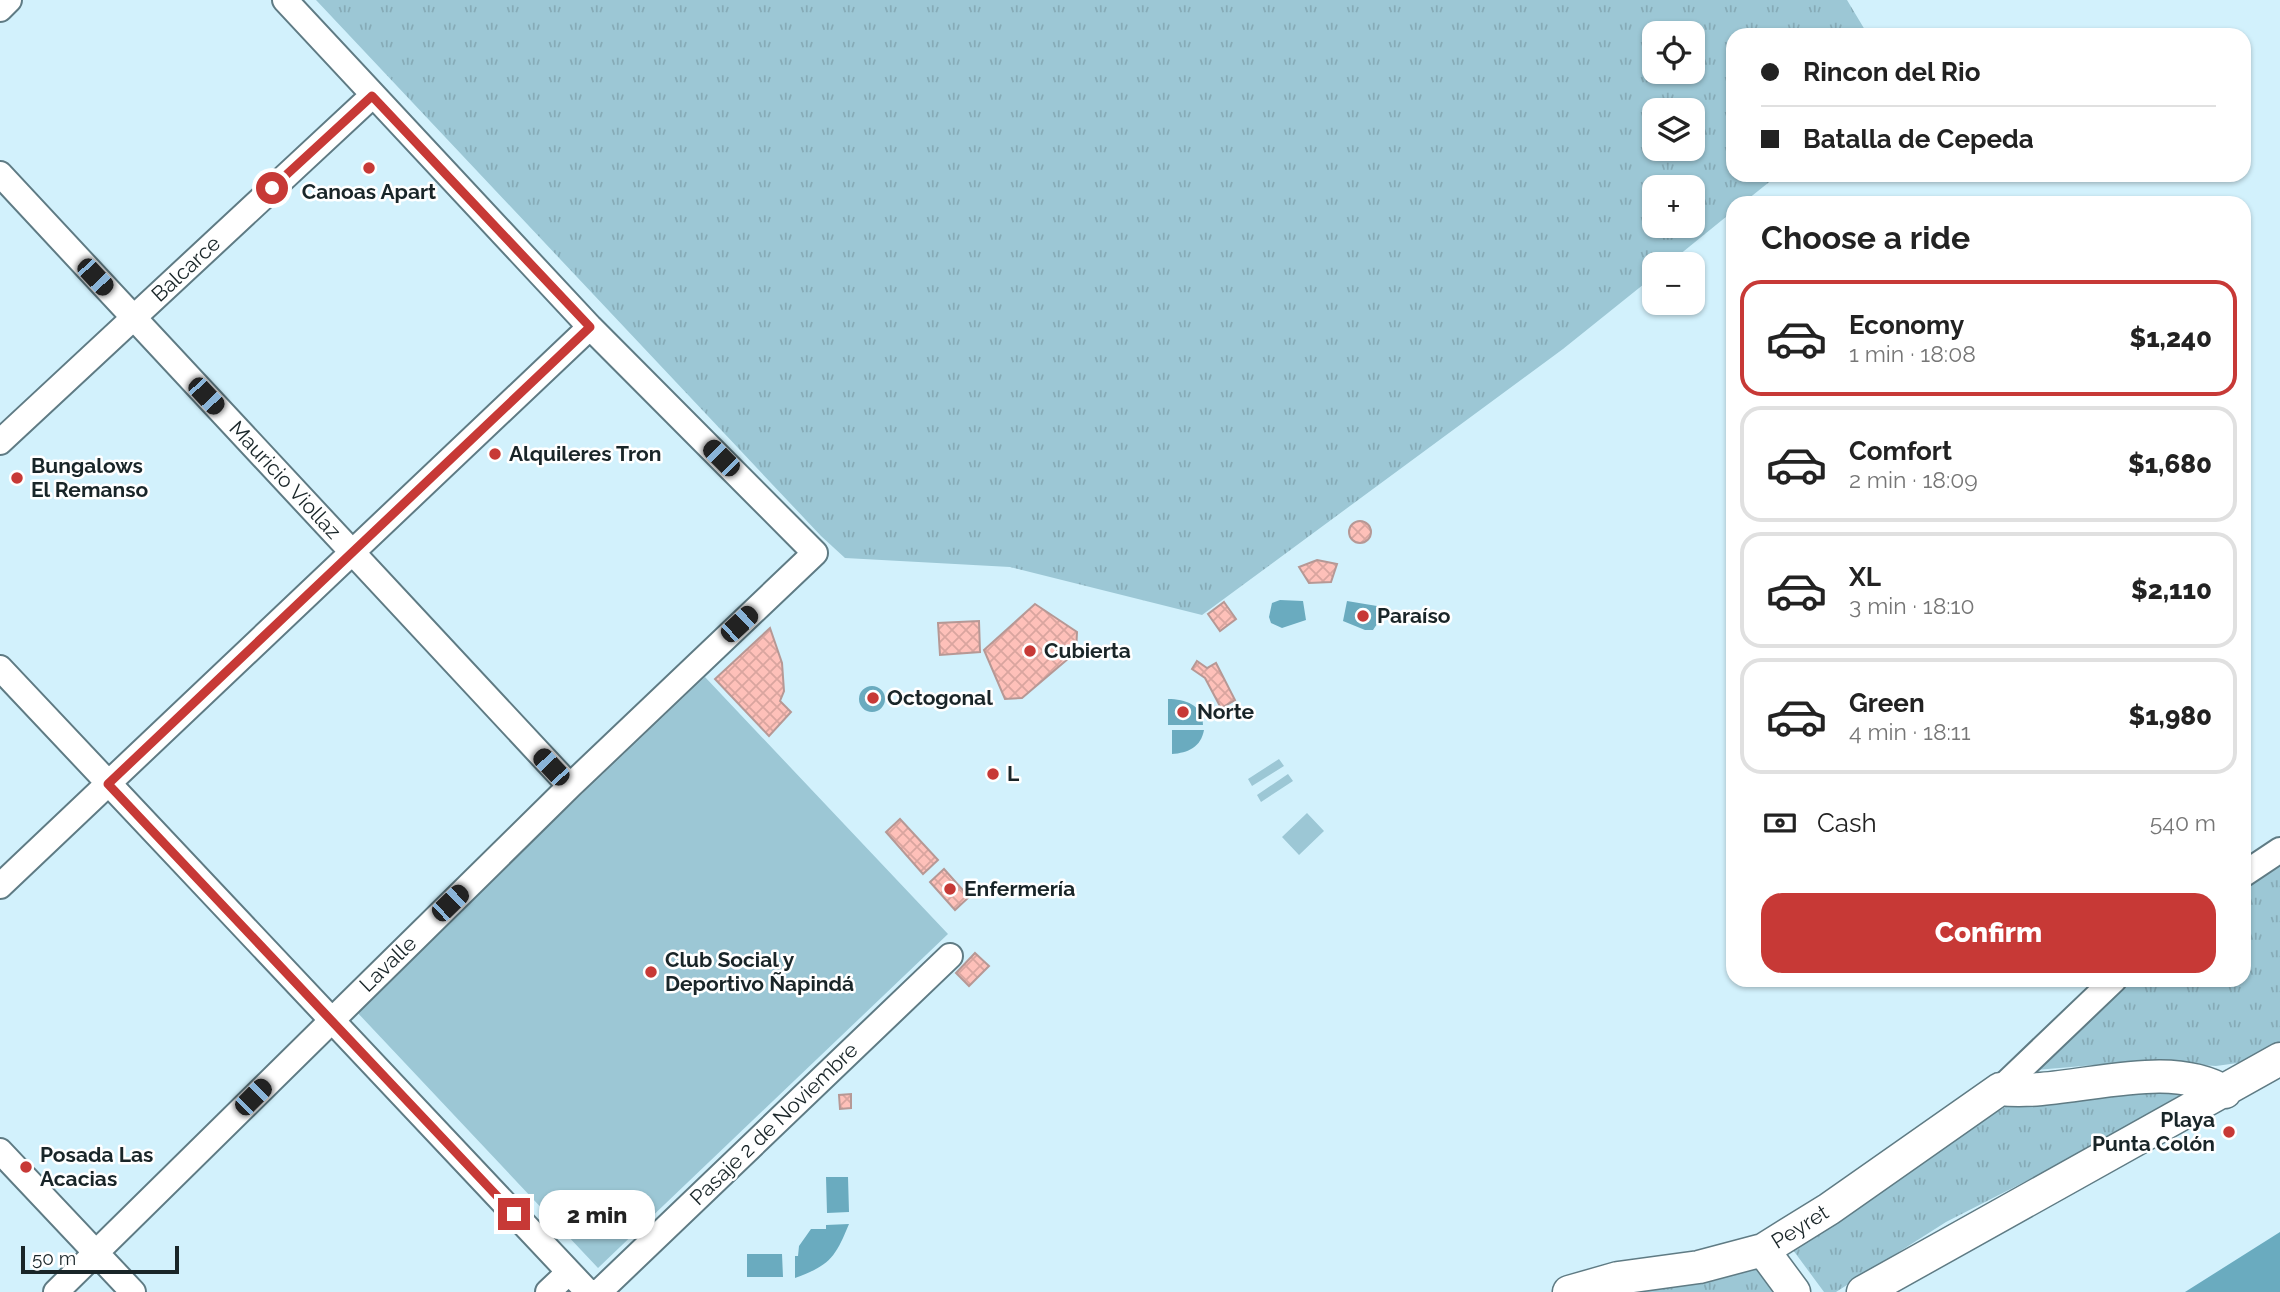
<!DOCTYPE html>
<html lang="en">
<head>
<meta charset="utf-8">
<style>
  :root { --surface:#fff; --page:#f6f6f6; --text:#222; --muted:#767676; --line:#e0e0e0; --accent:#c73936 }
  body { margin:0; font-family:Raleway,sans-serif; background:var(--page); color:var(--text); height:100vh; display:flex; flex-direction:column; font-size:26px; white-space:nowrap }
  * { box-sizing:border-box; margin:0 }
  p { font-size:23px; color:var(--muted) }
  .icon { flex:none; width:38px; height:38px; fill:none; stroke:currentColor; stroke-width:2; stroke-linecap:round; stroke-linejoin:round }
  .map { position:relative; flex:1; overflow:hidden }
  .panel { position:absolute; left:1726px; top:196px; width:525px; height:791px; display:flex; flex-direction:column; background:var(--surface); border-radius:21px; box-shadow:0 2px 5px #0004 }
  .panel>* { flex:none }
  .banner { position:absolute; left:1726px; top:28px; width:525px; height:154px; border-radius:21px; box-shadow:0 2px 5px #0004; display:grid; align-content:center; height:154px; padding:0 35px; background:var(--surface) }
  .fabs { position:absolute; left:1642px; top:21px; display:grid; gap:14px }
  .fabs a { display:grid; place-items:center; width:63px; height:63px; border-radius:14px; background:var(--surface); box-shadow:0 2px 5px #0004; font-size:35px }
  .scale { position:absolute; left:21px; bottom:18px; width:158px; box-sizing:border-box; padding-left:7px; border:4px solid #192528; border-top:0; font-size:19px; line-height:24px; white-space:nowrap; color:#192528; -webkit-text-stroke:5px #fff; paint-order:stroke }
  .end { position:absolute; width:32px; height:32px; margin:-16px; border:9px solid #c73936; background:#fff; box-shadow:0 0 0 4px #fff }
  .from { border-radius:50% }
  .bubble { position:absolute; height:49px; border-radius:21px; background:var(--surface); box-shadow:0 2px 5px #0004; font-size:23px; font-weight:800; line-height:49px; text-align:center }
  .car { position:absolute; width:21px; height:42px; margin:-21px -10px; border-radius:9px; box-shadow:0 0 5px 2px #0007; background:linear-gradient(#222 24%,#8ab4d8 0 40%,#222 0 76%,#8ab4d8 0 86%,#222 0) }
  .banner b { display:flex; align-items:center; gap:24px; height:66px; font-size:26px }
  .banner b+b { border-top:2px solid var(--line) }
  .banner i { width:18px; height:18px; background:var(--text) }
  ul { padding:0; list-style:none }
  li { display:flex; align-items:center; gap:21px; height:116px; margin:0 14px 10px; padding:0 21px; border:4px solid var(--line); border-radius:21px }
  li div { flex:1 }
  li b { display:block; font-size:26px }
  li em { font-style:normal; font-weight:800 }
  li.on { border-color:var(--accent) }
  li>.icon { width:63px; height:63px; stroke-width:1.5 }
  h2 { padding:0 35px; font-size:32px; line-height:84px }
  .pay { display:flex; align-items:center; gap:18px; height:77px; padding:0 35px; font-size:26px }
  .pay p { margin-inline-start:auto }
  .primary-button { display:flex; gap:14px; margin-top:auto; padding:14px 35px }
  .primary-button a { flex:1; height:80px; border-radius:21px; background:var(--accent); color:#fff; font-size:28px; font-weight:800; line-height:80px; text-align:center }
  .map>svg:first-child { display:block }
</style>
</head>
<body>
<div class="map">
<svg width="2280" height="1292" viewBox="0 0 2280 1292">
  <defs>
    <pattern id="grass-tufts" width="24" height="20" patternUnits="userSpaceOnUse" patternTransform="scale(1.75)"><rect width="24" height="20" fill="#9cc7d5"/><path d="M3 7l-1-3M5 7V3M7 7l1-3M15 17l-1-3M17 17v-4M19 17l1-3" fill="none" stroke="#86abb7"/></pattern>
    <pattern id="building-cross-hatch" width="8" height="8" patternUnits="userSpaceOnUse" patternTransform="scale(1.75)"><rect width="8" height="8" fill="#fec0b9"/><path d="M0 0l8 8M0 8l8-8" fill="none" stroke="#d9a59f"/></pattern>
  </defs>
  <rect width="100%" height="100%" fill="#d2f1fc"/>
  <!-- grass -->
  <path fill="url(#grass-tufts)" fill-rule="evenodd" d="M316,0H1847L1868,35H1732V175H1778L1743,203H1732V212L1668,264H1654V276L1563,349L1202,615L1010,567L845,558L821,536ZM1654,33H1692V72H1654ZM1654,110H1692V149H1654ZM1654,187H1692V226H1654Z
    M2280,859V1042L2245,1062L2216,1066L2141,1061L2036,1070L2126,980H2244V882Z
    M2184,1084L2188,1098L1946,1222L1836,1292H1824L1793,1250L1978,1123L2021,1098Z
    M1758,1265L1787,1292H1627L1718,1280Z"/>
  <!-- pitch -->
  <path fill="#9cc7d5" d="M705,677L948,934L598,1268L355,1010Z
    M1279,759L1284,766L1252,786L1248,779Z
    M1288,774L1293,781L1261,802L1257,795Z
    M1307,813L1324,831L1299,855L1282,837Z"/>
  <!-- water -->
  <path fill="#6aabbf" d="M1280,600L1303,601L1306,620L1282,628L1271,623L1269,617L1272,603Z
    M1347,601L1377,606L1381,618L1373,630H1365L1343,621Z
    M859 699a13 13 0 1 1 26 0a13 13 0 1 1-26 0Z
    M1168,699C1185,699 1203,705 1203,725H1168Z
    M1172,730H1204C1201,747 1188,753 1172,754Z
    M826,1177H848L849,1212L827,1213Z
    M849,1224C835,1258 830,1265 795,1278V1256H798L799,1246L811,1229H826V1225Z
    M2280,1232V1292H2185Z
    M782,1254L783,1277H747V1254Z"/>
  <!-- building -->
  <path fill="url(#building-cross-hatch)" stroke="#b69895" stroke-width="2" d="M1349 532a11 11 0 1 1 22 0a11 11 0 1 1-22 0Z
    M1317,560L1337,564L1331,582L1309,583L1299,567Z
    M1224,602L1236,619L1220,631L1208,614Z
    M1035,604L1077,632L1076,652L1022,698L1005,699L984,650Z
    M979,621L980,652L940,655L938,623Z
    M770,628L782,663L784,691L780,701L791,712L769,736L715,679Z
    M1197,661L1207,668L1216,663L1235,700L1221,708L1205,678L1192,669Z
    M900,819L938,860L923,874L886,832Z
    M944,869L969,897L955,910L930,882Z
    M975,953L989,966L969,986L956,973Z
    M851,1094V1108L840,1109L839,1095Z"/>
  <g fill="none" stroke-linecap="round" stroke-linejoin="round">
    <!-- minor casing -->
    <g stroke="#5f7b84" stroke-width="28">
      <path id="minor" d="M0,9L9,0
        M0,174L570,786
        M0,442L372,96
        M0,668L588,1292
        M2244,874L2280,850
        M0,886L590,327
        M2000,1089L2114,980
        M0,1151L133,1292
        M56,1292L570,786L815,553L590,327L285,0
        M548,1292L568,1273
        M599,1292L950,956"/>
    </g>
    <!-- tertiary casing -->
    <g stroke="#5f7b84" stroke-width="35">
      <path id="tertiary" d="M1763,1250L1794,1292
        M1569,1292L1618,1278L1699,1267L1763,1250L1829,1209L2000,1089C2067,1097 2164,1055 2225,1092
        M1863,1292L2280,1059"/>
    </g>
    <!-- minor -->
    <use href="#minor" stroke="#fff" stroke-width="24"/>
    <!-- tertiary -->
    <use href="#tertiary" stroke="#fff" stroke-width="32"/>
  </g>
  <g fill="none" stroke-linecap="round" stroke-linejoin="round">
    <!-- route -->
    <path stroke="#c73936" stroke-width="9" d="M272,188L372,96L590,327L108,784L514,1214"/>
  </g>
  <!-- markers -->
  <g fill="#c73936" stroke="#fff" stroke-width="2.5">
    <circle cx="369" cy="168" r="7"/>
    <circle cx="495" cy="454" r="7"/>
    <circle cx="17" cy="478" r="7"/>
    <circle cx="1363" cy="616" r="7"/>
    <circle cx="1030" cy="651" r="7"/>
    <circle cx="873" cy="698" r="7"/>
    <circle cx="1183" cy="712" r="7"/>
    <circle cx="993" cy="774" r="7"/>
    <circle cx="950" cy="889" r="7"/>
    <circle cx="651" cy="972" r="7"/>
    <circle cx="2229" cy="1132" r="7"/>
    <circle cx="26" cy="1167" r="7"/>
  </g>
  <g text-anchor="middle" stroke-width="5" stroke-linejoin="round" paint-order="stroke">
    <!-- poi labels -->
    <g font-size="21" font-weight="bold" fill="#192528" stroke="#fff" text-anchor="start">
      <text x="369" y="199" text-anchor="middle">Canoas Apart</text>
      <text x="509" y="461">Alquileres Tron</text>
      <text x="31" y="473">Bungalows<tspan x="31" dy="24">El Remanso</tspan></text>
      <text x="1377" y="623">Paraíso</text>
      <text x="1044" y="658">Cubierta</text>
      <text x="887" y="705">Octogonal</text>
      <text x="1197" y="719">Norte</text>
      <text x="1007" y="781">L</text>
      <text x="964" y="896">Enfermería</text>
      <text x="665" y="967">Club Social y<tspan x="665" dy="24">Deportivo Ñapindá</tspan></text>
      <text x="2215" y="1127" text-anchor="end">Playa<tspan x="2215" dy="24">Punta Colón</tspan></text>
      <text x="40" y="1162">Posada Las<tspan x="40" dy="24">Acacias</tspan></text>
    </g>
    <!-- street labels -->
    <g font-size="21" fill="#192528" stroke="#fff">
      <text transform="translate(186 269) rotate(-43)" y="7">Balcarce</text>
      <text transform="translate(285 480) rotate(47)" y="7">Mauricio Viollaz</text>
      <text transform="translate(388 964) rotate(-44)" y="7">Lavalle</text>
      <text transform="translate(774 1124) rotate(-44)" y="7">Pasaje 2 de Noviembre</text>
      <text transform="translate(1800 1227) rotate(-32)" y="7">Peyret</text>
    </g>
  </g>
</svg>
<div class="fabs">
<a><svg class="icon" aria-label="locate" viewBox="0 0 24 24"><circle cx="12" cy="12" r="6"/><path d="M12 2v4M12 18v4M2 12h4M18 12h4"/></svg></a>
<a><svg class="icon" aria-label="layers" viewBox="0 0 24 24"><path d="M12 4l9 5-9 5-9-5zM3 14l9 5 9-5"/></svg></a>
<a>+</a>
<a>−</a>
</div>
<div class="scale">50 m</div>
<i class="end from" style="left:272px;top:188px"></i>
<i class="end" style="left:514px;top:1214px"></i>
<div class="bubble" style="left:539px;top:1190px;width:116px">2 min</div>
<i class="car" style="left:95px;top:277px;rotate:137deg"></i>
<i class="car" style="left:206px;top:396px;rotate:137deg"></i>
<i class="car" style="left:721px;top:458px;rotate:315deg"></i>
<i class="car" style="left:739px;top:624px;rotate:47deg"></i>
<i class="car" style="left:551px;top:767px;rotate:317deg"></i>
<i class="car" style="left:450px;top:903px;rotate:46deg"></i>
<i class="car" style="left:253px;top:1097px;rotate:45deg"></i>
<div class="banner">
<b><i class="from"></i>Rincon del Rio</b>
<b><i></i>Batalla de Cepeda</b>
</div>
<section class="panel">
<h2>Choose a ride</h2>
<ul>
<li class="on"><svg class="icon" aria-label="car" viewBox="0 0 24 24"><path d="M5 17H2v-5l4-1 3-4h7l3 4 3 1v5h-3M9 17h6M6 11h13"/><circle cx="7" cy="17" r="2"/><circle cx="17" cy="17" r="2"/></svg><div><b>Economy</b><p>1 min · 18:08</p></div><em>$1,240</em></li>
<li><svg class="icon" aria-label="car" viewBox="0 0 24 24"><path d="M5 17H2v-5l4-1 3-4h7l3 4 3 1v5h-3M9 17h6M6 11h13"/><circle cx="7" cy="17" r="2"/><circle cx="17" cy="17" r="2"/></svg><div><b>Comfort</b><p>2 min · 18:09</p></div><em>$1,680</em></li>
<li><svg class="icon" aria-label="car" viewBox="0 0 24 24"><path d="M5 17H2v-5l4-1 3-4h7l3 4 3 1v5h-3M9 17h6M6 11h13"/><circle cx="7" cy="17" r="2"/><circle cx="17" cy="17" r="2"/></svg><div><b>XL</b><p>3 min · 18:10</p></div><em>$2,110</em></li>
<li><svg class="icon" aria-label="car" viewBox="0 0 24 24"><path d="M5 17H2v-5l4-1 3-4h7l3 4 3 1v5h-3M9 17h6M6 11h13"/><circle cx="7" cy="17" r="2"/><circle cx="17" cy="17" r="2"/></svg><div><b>Green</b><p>4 min · 18:11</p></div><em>$1,980</em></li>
</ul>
<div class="pay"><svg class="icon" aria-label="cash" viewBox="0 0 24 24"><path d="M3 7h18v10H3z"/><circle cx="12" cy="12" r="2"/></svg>Cash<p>540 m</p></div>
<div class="primary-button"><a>Confirm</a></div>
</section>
</div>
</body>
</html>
